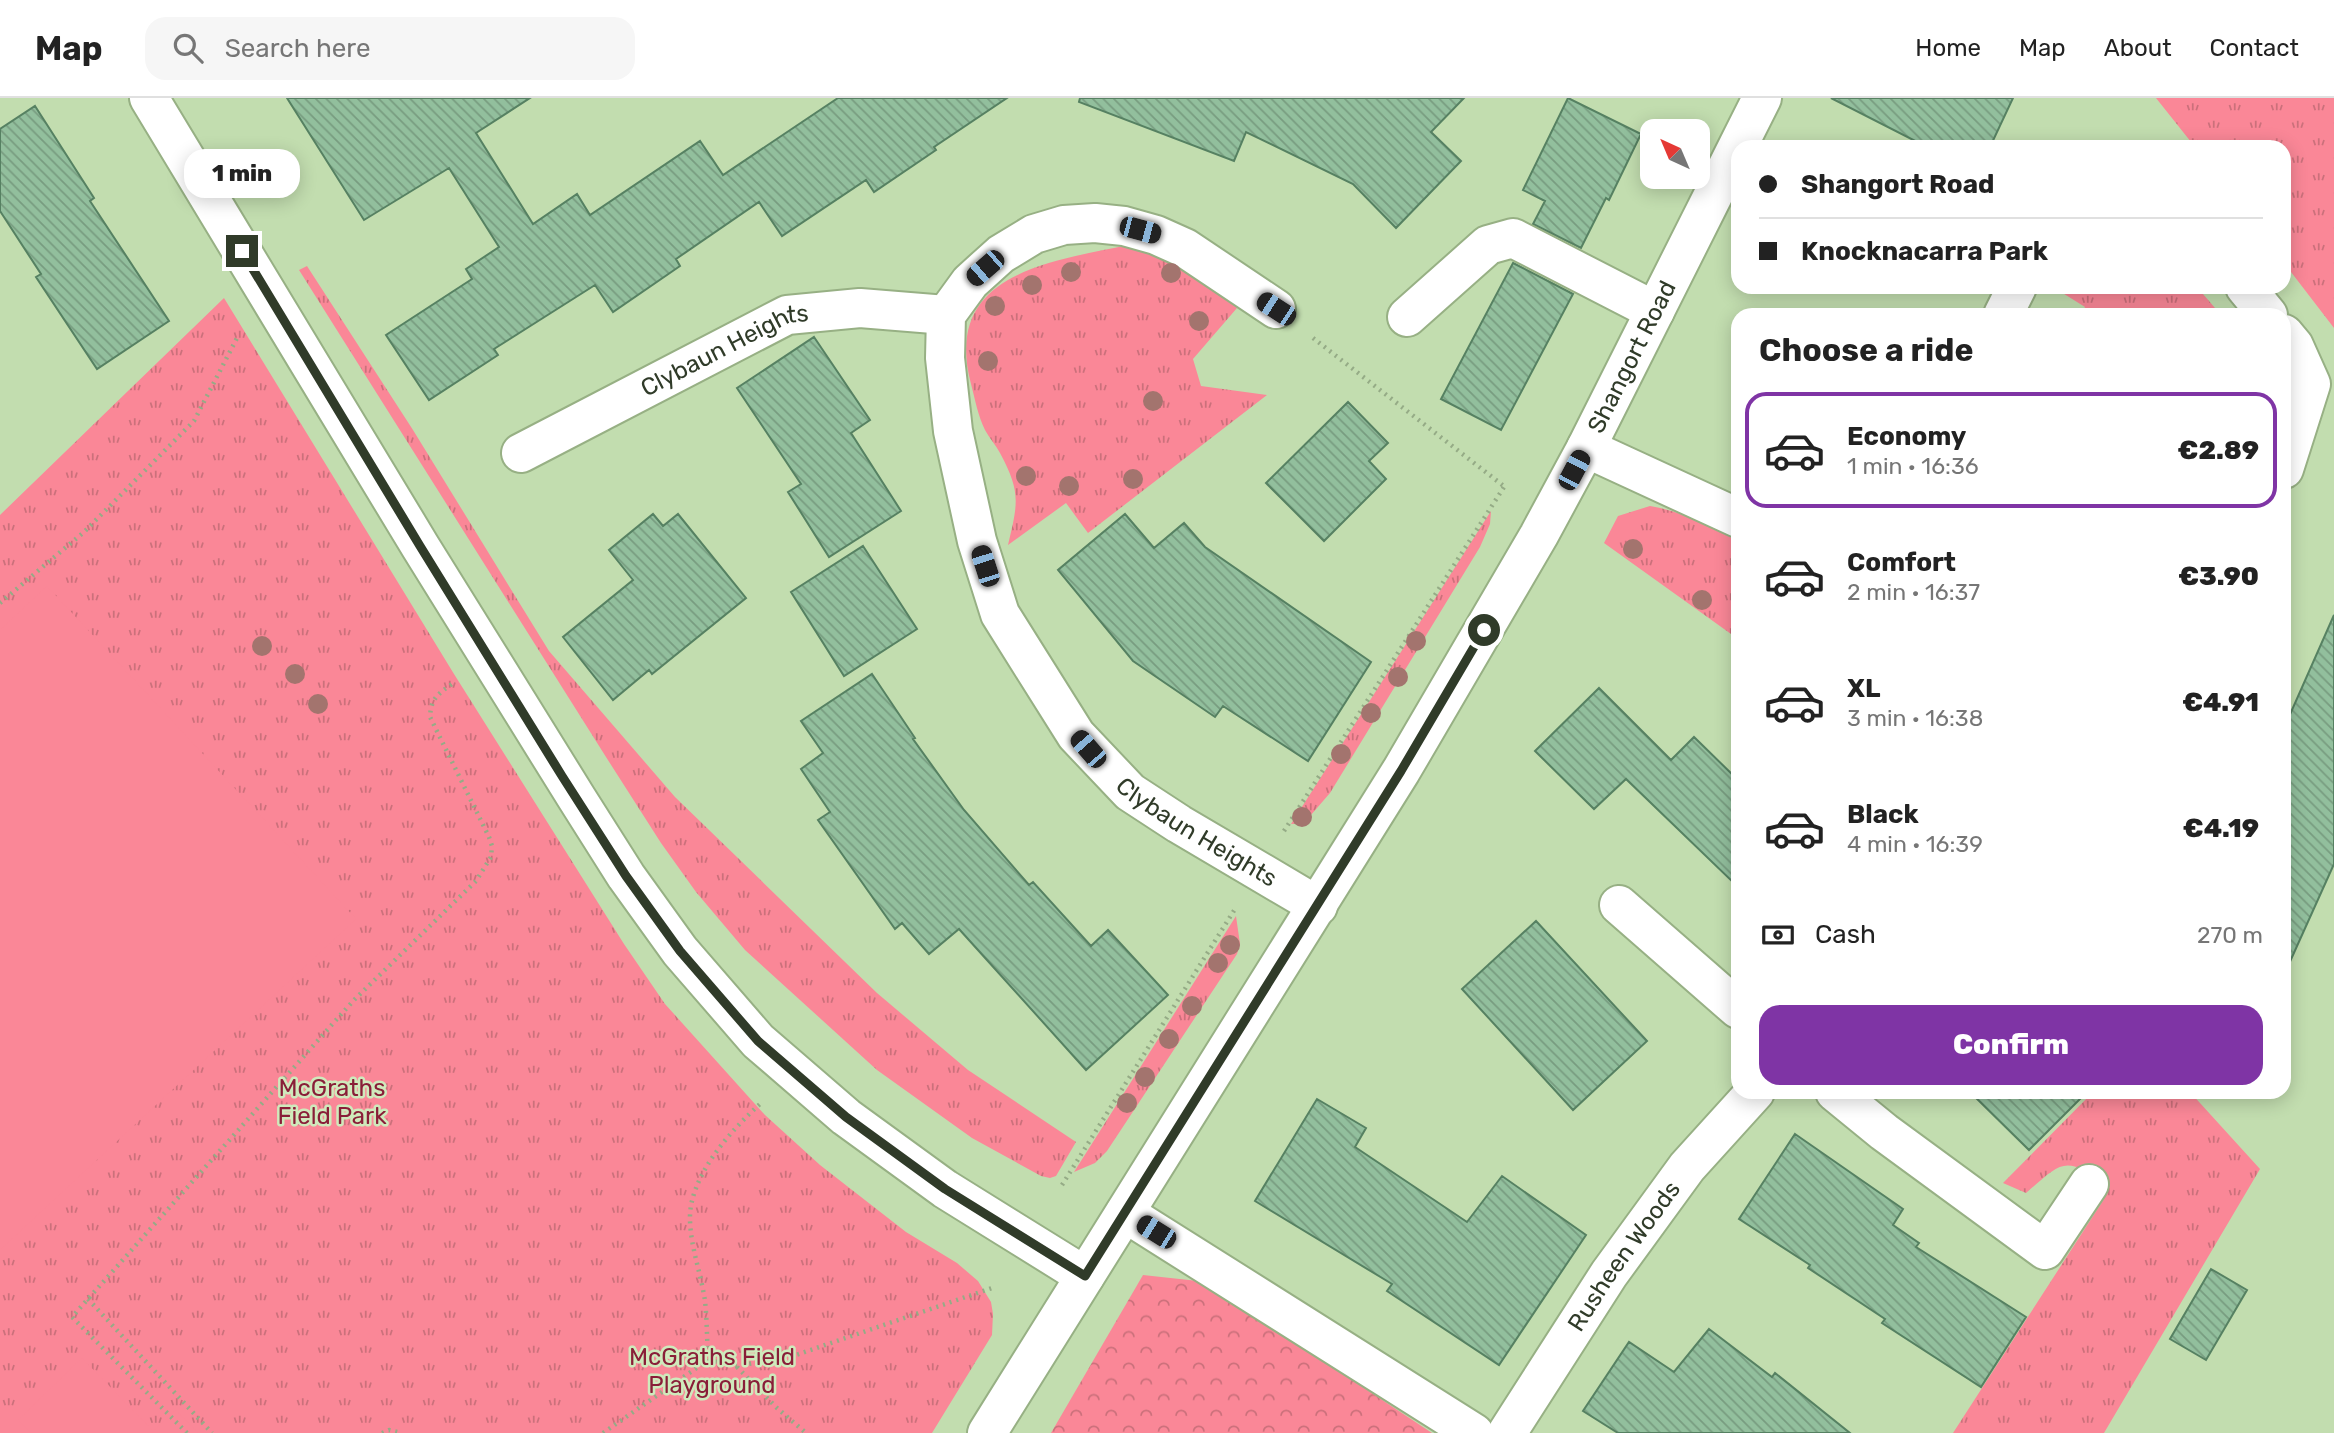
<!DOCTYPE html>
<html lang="en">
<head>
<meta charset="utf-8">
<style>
  :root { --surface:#fff; --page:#f6f6f6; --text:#222; --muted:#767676; --line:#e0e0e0; --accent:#7f34a5 }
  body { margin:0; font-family:Rubik,sans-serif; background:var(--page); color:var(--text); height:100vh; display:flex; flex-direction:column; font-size:26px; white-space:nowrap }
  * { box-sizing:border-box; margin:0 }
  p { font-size:23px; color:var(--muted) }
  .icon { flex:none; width:38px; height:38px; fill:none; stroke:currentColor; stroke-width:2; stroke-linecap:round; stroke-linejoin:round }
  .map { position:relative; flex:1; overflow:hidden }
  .details { position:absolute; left:1731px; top:210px; width:560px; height:791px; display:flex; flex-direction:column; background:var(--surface); border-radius:21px; box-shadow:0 4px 18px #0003 }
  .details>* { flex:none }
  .banner { position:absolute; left:1731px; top:42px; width:560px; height:154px; border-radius:21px; box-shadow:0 4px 18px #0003; display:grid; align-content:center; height:154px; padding:0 28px; background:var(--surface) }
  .needle { width:46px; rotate:316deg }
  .tools { position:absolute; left:1640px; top:21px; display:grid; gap:14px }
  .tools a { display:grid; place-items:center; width:70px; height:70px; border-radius:14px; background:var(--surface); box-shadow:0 4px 18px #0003; font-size:35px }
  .end { position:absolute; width:32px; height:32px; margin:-16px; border:9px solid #303b29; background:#fff; box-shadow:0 0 0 4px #fff }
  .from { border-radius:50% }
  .bubble { position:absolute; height:49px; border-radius:21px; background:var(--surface); box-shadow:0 4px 18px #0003; font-size:23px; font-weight:800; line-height:49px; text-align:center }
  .car { position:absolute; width:21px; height:42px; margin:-21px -10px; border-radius:9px; box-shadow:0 0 5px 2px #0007; background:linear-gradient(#222 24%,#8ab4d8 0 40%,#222 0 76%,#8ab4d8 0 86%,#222 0) }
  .banner b { display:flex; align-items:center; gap:24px; height:66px; font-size:26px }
  .banner b+b { border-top:2px solid var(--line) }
  .banner i { width:18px; height:18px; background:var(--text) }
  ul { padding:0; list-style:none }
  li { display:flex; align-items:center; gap:21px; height:116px; margin:0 14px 10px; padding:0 14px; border:4px solid transparent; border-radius:21px }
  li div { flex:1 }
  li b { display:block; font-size:26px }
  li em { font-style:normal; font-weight:800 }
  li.active { border-color:var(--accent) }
  li>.icon { width:63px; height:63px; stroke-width:1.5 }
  h2 { padding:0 28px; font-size:32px; line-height:84px }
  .pay { display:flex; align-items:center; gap:18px; height:77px; padding:0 28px; font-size:26px }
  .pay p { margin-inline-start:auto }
  .button { display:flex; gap:14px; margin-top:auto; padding:14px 28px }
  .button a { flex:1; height:80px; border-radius:21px; background:var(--accent); color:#fff; font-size:28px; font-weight:800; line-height:80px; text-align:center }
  header { display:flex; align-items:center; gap:42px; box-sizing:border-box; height:98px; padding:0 35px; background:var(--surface); border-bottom:2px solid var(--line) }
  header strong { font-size:33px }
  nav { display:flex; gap:38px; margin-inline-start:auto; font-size:24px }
  .search { width:490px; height:63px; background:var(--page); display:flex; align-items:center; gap:18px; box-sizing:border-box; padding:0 24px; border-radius:21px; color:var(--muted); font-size:26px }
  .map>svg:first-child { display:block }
</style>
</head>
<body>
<header>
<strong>Map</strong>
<div class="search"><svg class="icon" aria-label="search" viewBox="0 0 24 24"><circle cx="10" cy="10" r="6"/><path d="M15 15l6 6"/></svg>Search here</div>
<nav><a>Home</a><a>Map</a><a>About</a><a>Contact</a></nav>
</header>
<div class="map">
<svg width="2334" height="1335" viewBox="0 0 2334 1335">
  <defs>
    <pattern id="grass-tufts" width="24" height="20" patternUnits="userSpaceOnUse" patternTransform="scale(1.75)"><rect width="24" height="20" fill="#fa8797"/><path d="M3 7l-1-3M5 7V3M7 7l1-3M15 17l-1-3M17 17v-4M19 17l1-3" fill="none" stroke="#cb707b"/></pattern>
    <pattern id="forest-crowns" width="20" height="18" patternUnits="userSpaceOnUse" patternTransform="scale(1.75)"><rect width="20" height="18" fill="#fa8797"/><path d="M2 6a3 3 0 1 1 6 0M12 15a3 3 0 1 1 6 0" fill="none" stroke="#cb707b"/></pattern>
    <pattern id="building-back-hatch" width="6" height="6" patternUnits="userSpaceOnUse" patternTransform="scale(1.75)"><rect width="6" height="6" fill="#92bf9d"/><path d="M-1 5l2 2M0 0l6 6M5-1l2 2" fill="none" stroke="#789c80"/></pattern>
  </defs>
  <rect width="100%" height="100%" fill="#c2ddaf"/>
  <!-- grass -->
  <path fill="url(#grass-tufts)" d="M2156,0H2334V230L2284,165V49H2195Z
    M1128,147L1182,164L1237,210L1193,261L1201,288L1267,297L1088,435L1066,405L1008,447C1018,405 1021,394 1000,355C996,347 989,340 985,332C978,318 975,301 971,286C942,176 1048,164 1128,147Z
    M307,168L413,332L549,553L675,699L877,895L968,972L1076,1044L1056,1078L1050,1080L1041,1078L972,1040L877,972L745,852L696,794L661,745L606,659L299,172Z
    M2053,189H2197L2221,217H2081L2085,209Z
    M224,200L454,576L624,846L665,906L765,1017L820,1067L906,1134L957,1165L978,1183L991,1204L993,1216L992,1237L932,1335H0V417Z
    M1650,408C1682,413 1710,429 1738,443V541L1604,445L1618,418Z
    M1491,413L1490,426L1480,449L1330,695L1304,725L1291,726Z
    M1236,818L1240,846L1237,856L1107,1053L1095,1065L1074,1074Z
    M2093,994H2190L2260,1071L2104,1335H1953L2104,1101L2103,1087C2065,1054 2059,1067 2026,1095L2003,1085Z"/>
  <!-- forest -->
  <path fill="url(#forest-crowns)" d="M1143,1177L1198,1183L1313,1256L1432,1335H1051Z"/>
  <!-- pitch -->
  <path fill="#fa8797" d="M47,488L356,821L0,1152V532Z
    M82,1260L153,1333L176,1312L198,1335H31L18,1322Z"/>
  <!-- building -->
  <path fill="url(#building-back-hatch)" stroke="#568162" stroke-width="2" d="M287,0H530L476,35L533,126L577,96L590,117L700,43L723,77L838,0H1007L934,49L936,52L874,94L866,82L782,138L759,104L676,161L680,168L613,214L595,187L494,251L498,257L429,302L386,237L472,181L466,171L499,149L449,70L364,122Z
    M1080,0H1464L1431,34L1461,63L1396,130L1353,86L1246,34L1234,63L1079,4Z
    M1568,0L1641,36L1609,102L1606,100L1581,150L1533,126L1545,103L1523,92Z
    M1831,0H2013L1990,49H1927Z
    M35,8L94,100L90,103L169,223L97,271L36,179L41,176L0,113V31Z
    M1513,165L1573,196L1501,332L1441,301Z
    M814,239L870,322L851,335L901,413L829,459L788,394L801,386L737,290Z
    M1348,304L1388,345L1369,363L1386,381L1324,443L1266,385Z
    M653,416L663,428L678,416L746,500L652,576L649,572L613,602L563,539L633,482L609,452Z
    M1125,416L1154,450L1184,425L1205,449L1371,564L1308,663L1223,608L1215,619L1133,563L1058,472Z
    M863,448L917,531L844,578L791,494Z
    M2334,517V766L2284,877V630Z
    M872,576L915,640L913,641L964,712L1029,787L1033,784L1091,848L1108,832L1168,897L1086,972L959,831L929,856L902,825L895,831L818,722L830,714L801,671L823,655L801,623Z
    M1599,590L1671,662L1694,639L1738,682V789L1626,681L1594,711L1535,653Z
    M1536,823L1647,943L1573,1012L1462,891Z
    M1970,994H2087L2029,1052Z
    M1317,1001L1366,1030L1355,1049L1467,1124L1502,1078L1586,1137L1499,1267L1387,1193L1392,1186L1255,1103Z
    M1795,1036L1903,1111L1893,1127L1919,1145L1916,1149L2026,1219L1981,1289L1882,1225L1885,1221L1808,1170L1810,1167L1739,1121Z
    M2211,1171L2247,1192L2206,1262L2170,1241Z
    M1709,1231L1772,1279L1775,1275L1850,1335H1618L1583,1313L1629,1244L1674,1274Z"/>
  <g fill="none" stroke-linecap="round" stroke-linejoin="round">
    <!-- minor casing -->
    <g stroke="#97b084" stroke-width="42">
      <g id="minor">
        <path d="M149,0L420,448L576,699L626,778L680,853L758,943L846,1019L945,1091L1085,1178"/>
        <path d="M2245,189L2268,217"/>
        <path id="s1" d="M1276,211L1185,150L1156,137L1124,128L1095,125L1064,127L1034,136L1001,156L970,184L946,217L945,260L953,333L977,443L1000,516L1076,637L1130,694L1179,726L1318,808"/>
        <path d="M2003,217L2017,189"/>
        <path d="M1407,219L1488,147L1513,140L1655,213"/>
        <path d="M2284,236L2294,248L2311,286L2284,371"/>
        <path d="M1586,350L1738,420"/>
        <path id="s2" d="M521,355L787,217L860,210L946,217"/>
        <path d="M1619,807L1738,911"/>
        <path d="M1835,994L1884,1034L2045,1152L2089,1086"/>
        <path d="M1125,1115L1474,1335"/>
        <path id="s3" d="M1507,1335L1609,1176L1687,1069L1755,994"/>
      </g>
    </g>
    <!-- tertiary casing -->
    <g stroke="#97b084" stroke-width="42">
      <g id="tertiary">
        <path id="s4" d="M987,1335L1401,673L1539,437L1586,350L1762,0"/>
      </g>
    </g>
    <!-- path -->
    <path stroke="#95ab86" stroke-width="4.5" stroke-dasharray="2 5" stroke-linecap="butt" d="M1313,240L1505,389
      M0,505L84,434L194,323L237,240
      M1284,733L1504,389
      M1062,1087L1235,811
      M88,1201L212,1335
      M708,1262L736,1268L790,1259L992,1190
      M737,1269L777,1310L806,1335
      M187,1335L72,1219L353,903L476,783L491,759L492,748L489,739L430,619C431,600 438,596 452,586
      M382,1335L389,1332L401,1335
      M603,1335L708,1262C707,1242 707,1222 705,1203C701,1176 691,1150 690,1123C688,1080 730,1033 760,1006"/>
    <!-- minor -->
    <use href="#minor" stroke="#fff" stroke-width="38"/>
    <!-- tertiary -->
    <use href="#tertiary" stroke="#fff" stroke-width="38"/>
  </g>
  <!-- trees -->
  <g fill="#a3746e">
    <circle cx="1071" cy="174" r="10"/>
    <circle cx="1171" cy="175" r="10"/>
    <circle cx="1032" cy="187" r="10"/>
    <circle cx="995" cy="208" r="10"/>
    <circle cx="1199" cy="223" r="10"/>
    <circle cx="988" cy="263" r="10"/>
    <circle cx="1153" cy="303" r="10"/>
    <circle cx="1026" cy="378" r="10"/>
    <circle cx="1133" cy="381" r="10"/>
    <circle cx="1069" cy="388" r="10"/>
    <circle cx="1633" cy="451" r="10"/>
    <circle cx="1702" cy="502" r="10"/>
    <circle cx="1416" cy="543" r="10"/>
    <circle cx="262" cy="548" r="10"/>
    <circle cx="295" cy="576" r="10"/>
    <circle cx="1398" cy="579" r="10"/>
    <circle cx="318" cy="606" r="10"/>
    <circle cx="1371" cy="615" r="10"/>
    <circle cx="1341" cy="656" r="10"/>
    <circle cx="1302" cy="719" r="10"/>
    <circle cx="1230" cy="847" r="10"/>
    <circle cx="1218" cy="865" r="10"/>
    <circle cx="1192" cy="908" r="10"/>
    <circle cx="1169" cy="941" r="10"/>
    <circle cx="1145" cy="979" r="10"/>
    <circle cx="1127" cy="1005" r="10"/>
  </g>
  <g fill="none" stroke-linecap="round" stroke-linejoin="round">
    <!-- route -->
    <path stroke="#303b29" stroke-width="9" d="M242,153L420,448L562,678L626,778L680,853L758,943L846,1019L945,1091L1085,1178L1401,673L1484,532"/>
  </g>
  <g text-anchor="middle" stroke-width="5" stroke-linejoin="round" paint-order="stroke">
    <!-- street labels -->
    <g font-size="24" fill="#303b29" stroke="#cfeabc">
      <text dy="8" stroke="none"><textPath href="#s2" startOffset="229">Clybaun Heights</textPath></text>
      <text dy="8" stroke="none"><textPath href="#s4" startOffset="1255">Shangort Road</textPath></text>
      <text dy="8" stroke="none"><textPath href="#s1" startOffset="992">Clybaun Heights</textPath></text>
      <text dy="8" stroke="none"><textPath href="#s3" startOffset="212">Rusheen Woods</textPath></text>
    </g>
    <!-- park labels -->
    <g font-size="24" fill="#891e38" stroke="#cfeabc">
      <text x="332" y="998">McGraths<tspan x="332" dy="28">Field Park</tspan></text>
      <text x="712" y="1267">McGraths Field<tspan x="712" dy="28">Playground</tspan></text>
    </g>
  </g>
</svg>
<div class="tools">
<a><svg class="needle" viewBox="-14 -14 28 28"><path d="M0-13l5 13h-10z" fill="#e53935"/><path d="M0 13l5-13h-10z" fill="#767676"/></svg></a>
</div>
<i class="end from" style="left:1484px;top:532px"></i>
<i class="end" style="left:242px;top:153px"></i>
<div class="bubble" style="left:184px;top:51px;width:116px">1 min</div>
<i class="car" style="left:1140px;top:132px;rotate:105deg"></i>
<i class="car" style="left:985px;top:170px;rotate:229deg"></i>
<i class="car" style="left:1276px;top:211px;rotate:303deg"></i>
<i class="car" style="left:1574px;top:372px;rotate:28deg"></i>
<i class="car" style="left:985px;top:468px;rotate:342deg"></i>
<i class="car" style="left:1088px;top:651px;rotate:319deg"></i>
<i class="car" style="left:1156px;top:1134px;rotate:302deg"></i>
<div class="banner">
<b><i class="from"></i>Shangort Road</b>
<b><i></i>Knocknacarra Park</b>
</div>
<section class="details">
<h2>Choose a ride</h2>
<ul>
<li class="active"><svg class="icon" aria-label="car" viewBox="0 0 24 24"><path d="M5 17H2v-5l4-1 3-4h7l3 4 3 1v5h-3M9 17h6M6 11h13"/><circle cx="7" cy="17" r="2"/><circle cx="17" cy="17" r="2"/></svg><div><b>Economy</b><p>1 min · 16:36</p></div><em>€2.89</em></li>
<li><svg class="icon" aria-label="car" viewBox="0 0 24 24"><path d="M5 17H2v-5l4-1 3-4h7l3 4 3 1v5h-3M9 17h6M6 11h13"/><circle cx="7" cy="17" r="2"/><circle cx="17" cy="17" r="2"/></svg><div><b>Comfort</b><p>2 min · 16:37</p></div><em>€3.90</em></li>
<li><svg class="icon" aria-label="car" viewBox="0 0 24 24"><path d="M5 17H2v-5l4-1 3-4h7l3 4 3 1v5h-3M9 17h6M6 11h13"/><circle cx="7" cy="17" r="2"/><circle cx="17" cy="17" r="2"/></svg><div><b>XL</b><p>3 min · 16:38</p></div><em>€4.91</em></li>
<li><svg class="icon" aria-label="car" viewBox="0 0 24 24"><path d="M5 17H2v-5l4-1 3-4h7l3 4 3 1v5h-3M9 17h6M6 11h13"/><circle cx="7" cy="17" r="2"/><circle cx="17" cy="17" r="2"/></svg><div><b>Black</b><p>4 min · 16:39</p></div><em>€4.19</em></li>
</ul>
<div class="pay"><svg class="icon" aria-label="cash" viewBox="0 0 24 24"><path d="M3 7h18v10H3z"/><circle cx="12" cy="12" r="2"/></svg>Cash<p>270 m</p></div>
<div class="button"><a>Confirm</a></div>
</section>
</div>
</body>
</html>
